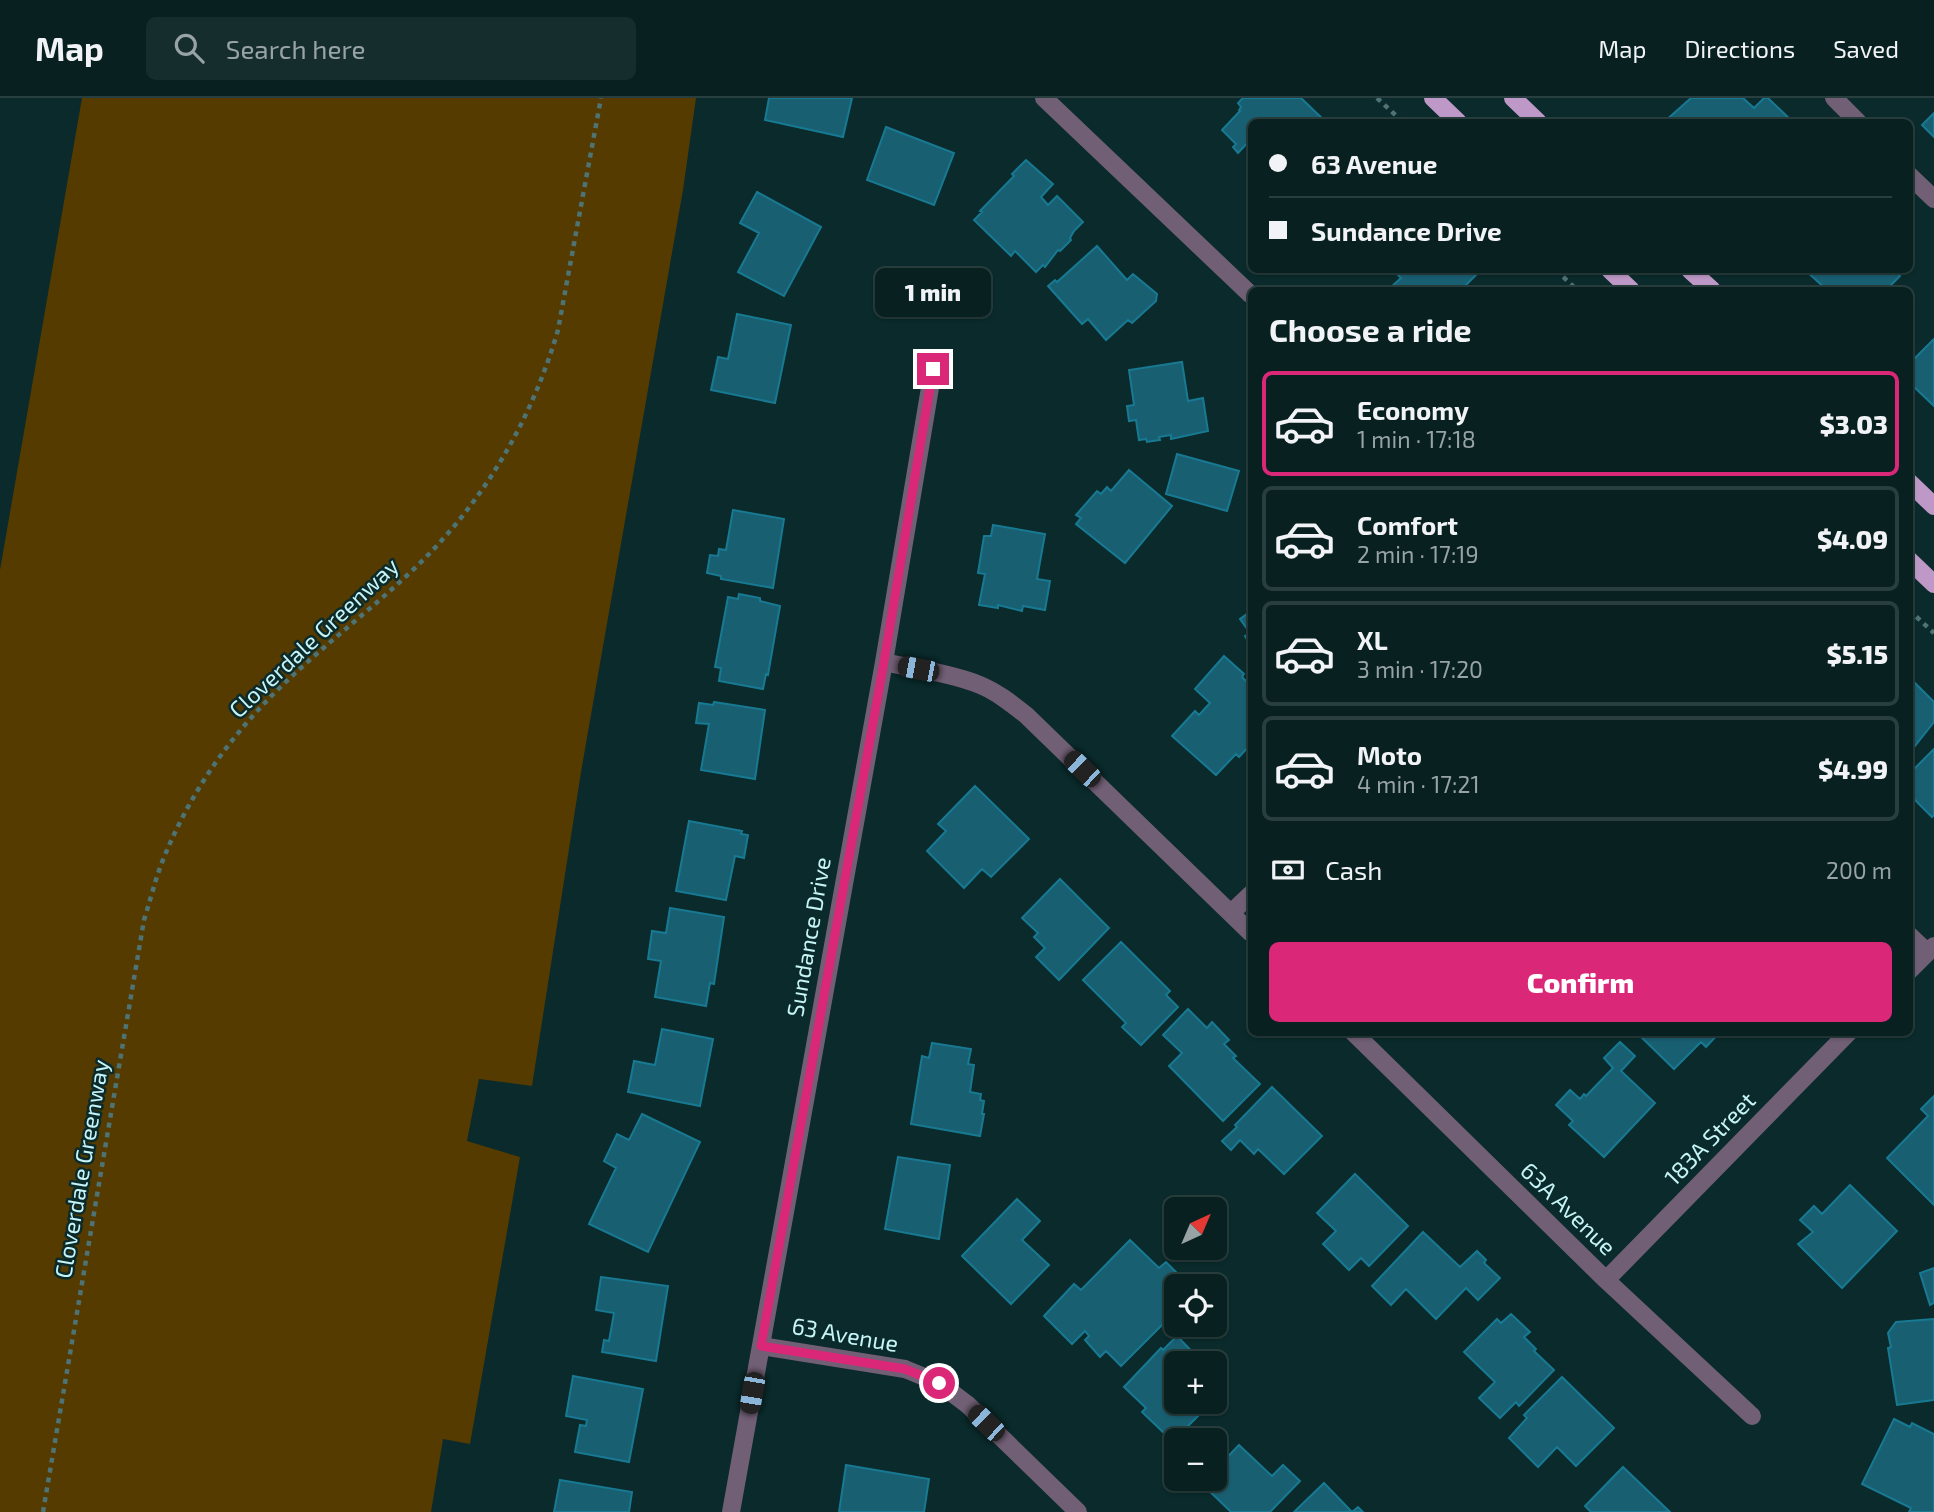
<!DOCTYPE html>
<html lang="en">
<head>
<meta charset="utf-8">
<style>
  :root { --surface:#082020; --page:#162d2d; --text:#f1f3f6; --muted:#98a3a5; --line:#293e3e; --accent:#db2777 }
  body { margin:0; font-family:"Exo 2",sans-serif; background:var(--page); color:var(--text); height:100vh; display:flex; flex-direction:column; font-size:26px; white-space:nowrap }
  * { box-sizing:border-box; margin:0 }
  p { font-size:23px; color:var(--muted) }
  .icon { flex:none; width:38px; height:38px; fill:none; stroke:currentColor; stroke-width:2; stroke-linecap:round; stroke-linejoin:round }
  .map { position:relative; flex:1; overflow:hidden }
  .drawer { position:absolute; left:1248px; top:189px; width:665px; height:749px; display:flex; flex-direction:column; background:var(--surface); border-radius:10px; box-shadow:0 2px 5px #0004,0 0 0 2px var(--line) }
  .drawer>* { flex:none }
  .hud { position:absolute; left:1248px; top:21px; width:665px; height:154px; border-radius:10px; box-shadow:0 2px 5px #0004,0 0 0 2px var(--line); display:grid; align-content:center; height:154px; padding:0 21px; background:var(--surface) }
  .needle { width:46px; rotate:44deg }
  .controls { position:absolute; left:1164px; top:1099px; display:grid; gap:14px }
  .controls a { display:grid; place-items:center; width:63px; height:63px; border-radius:10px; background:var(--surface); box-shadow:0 2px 5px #0004,0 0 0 2px var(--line); font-size:35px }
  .end { position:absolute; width:32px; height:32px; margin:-16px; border:9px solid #db2777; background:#fff; box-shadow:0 0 0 4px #fff }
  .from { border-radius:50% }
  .bubble { position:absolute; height:49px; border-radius:10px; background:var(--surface); box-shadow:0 2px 5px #0004,0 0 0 2px var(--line); font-size:23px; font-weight:800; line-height:49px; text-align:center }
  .car { position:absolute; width:21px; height:42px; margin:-21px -10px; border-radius:9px; box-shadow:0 0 5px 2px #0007; background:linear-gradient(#222 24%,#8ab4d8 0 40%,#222 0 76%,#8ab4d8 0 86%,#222 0) }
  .hud b { display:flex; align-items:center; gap:24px; height:66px; font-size:26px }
  .hud b+b { border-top:2px solid var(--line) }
  .hud i { width:18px; height:18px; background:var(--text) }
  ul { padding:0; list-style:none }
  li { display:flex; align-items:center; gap:21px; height:105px; margin:0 14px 10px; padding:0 7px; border:4px solid var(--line); border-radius:10px }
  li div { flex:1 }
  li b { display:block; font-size:26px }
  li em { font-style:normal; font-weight:800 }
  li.selected { border-color:var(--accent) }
  li>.icon { width:63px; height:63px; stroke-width:1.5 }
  h2 { padding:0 21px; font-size:32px; line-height:84px }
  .pay { display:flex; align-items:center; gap:18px; height:77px; padding:0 21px; font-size:26px }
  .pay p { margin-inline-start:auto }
  .action { display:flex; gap:14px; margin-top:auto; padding:14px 21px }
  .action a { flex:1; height:80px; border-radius:10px; background:var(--accent); color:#fff; font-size:28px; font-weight:800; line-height:80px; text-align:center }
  header { display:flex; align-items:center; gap:42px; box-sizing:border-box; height:98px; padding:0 35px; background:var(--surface); border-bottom:2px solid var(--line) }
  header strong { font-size:33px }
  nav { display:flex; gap:38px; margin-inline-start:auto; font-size:24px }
  .search { width:490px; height:63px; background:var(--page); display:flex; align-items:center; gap:18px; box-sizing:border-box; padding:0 24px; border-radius:10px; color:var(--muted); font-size:26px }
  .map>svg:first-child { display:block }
</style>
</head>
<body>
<header>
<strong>Map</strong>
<div class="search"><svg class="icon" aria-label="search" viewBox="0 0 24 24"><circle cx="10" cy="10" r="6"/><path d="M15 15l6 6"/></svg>Search here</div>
<nav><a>Map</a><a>Directions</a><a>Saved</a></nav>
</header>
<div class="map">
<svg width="1934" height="1414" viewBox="0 0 1934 1414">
  <rect width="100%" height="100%" fill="#0a2a2b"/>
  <!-- green -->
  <path fill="#553b00" d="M82,0H696L683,92L581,674L532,988L479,981L467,1043L520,1059L470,1346L443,1341L431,1414H0V472Z"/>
  <!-- building -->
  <path fill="#195f72" stroke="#187992" stroke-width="2" d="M769,0H852L843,39L765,22Z
    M1243,0H1301L1326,24H1251V41L1238,55L1233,49L1236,46L1222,32L1240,13L1239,12L1241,9L1238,5Z
    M1691,0H1743L1754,10L1764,0H1768L1793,24H1664Z
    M1934,15V39L1922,27Z
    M886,29L954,55L934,107L867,82Z
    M1026,62L1053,86L1041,99L1048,107L1057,98L1083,124L1074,133L1070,140L1071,142L1060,153L1058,152L1045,169L1043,167L1036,174L1015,153L1011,158L974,122L982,114L980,113L1014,78L1012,76Z
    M757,94L821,129L784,198L738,174L759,135L740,125Z
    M1097,148L1127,182L1133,176L1157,196L1156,203L1132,225L1128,222L1106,242L1088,221L1082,226L1048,188L1055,182L1057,184Z
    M1393,172H1476L1479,174L1461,192H1388L1401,180Z
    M1805,172H1893L1900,178L1886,192H1841L1836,188L1831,192H1827Z
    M737,216L791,227L775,305L711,292L718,259L728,261Z
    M1934,241V308L1909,284V266Z
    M1182,264L1188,303L1203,300L1208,333L1171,341V337L1159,339L1160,342L1147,344L1146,341L1139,342L1136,322L1129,323L1127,308L1134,307L1129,272Z
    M1177,356L1239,373L1227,413L1166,396Z
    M1129,372L1172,408L1125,465L1076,426L1081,420L1076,417L1097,393L1101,396L1107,389L1111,393Z
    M733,412L784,421L773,490L721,481V478L707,475L710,457L718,458L719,451L726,452Z
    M993,427L1045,436L1037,481L1050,483L1045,512L1023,508L1022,513L998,507V510L979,507L985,476L978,475L984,438H991Z
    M739,496L760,500V503L780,508L768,577L766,576L763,591L719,583L721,570L715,569L728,499L738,501Z
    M1251,513V548L1245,538L1250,535L1240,521Z
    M1224,558L1244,576L1242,579L1251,588V646L1239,659L1236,656L1216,677L1172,638L1195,613L1199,617L1210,605L1195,591Z
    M1909,579L1934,604V624L1911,653Z
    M714,604L765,612L755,681L701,672L709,626L696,625L699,605L713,607Z
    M1934,651V717L1932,719L1914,701L1909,705V676Z
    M975,688L1029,741L991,779L982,771L964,790L927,753L946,733L938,726Z
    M689,723L742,733L741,736L748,737L744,760L735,758L726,802L676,793Z
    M1060,781L1109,830L1059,882L1036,859L1045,850L1034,839L1038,835L1022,820Z
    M670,810L724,819L714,886L710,885L706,908L655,899L661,863L648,861L652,833L666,835Z
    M1121,844L1170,893L1166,897L1178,909L1141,947L1122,929L1126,925L1083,882Z
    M1188,911L1207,930L1212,924L1229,942L1224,946L1236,958L1233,960L1260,986L1223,1023L1169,968L1182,955L1163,937Z
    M662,931L713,941L700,1008L628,994L634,963L655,967Z
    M1636,934H1720L1706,949L1701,944L1674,971Z
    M1620,944L1635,958L1621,973L1655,1005L1604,1059L1569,1027L1573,1023L1556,1007L1570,992L1580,1001L1584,996L1586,998L1613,970L1604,960Z
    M932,945L971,951L968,966L974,967L970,994L981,996L980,1002L984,1003L982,1016H984L980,1038L911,1026L922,958L929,960Z
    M1272,989L1322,1038L1284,1076L1258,1051L1254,1056L1240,1042L1231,1052L1222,1043L1237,1029L1235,1027Z
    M1934,998V1107L1887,1060L1928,1018L1921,1011Z
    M642,1016L700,1044L648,1154L589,1126L616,1070L604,1063L617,1036L629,1042Z
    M898,1059L950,1067L939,1141L885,1131Z
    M1355,1076L1408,1128L1369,1168L1361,1160L1349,1172L1323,1146L1336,1133L1317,1115Z
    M1850,1087L1897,1133L1842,1190L1798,1146L1813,1134L1800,1122L1814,1108L1822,1116Z
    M1017,1101L1040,1123L1022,1142L1049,1167L1011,1206L962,1158Z
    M1423,1134L1460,1169L1477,1153L1486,1162L1484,1165L1500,1180L1478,1202L1466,1190L1436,1221L1406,1191L1391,1207L1372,1188Z
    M1130,1142L1159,1170L1166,1164L1180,1178L1173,1184L1177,1188L1176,1213L1121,1268L1106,1253L1100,1259L1085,1242L1089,1238L1085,1233L1072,1246L1044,1218L1074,1186L1081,1192Z
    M1934,1170V1205L1930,1207L1920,1175Z
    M601,1179L668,1188L656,1263L602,1254L604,1242L609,1243L614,1215L596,1212Z
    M1511,1216L1530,1234L1524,1239L1536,1251L1534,1253L1554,1272L1519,1308L1516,1304L1500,1320L1479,1300L1495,1284L1464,1254L1497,1221L1501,1225Z
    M1934,1221V1302L1897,1307L1888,1250L1891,1249L1888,1235L1896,1224Z
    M1177,1238L1203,1265H1176V1304H1212L1176,1340L1172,1336L1168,1339L1142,1314L1146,1310L1124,1289L1161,1250L1163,1252Z
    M573,1278L643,1291L629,1364L575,1354L580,1327L586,1328L587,1322L566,1318Z
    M1562,1279L1614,1330L1576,1368L1557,1349L1538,1369L1509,1340L1527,1320L1524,1317Z
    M1894,1321L1910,1329L1912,1325L1934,1336V1414H1909L1911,1410L1862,1386Z
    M1239,1347L1272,1378L1283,1367L1300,1383L1270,1414H1231L1202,1386L1207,1381H1214V1373Z
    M846,1367L929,1381L924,1414H839Z
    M1623,1369L1670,1414H1591L1585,1408Z
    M560,1382L632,1394L629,1414H554Z
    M1324,1385L1352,1414L1358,1409L1363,1414H1294Z"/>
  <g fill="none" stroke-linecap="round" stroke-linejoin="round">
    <!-- path -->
    <path stroke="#4e7374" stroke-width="4.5" stroke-dasharray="5 5" stroke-linecap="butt" d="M1377,0L1403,24
      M1556,172L1577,192
      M1909,512L1934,535
      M43,1414L144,822C151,800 156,778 165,757C183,713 209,670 239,634C291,570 359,524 418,467C485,402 532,321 558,232L601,0"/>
    <!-- minor -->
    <path stroke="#715f75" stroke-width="18" d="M1044,0L1251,197
      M1834,0L1858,24
      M1909,77L1934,101
      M884,564C915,571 950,575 980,587C997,594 1012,606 1026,617L1251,835
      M1231,815L1251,796
      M1909,837L1927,854
      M1909,873L1934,848
      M1353,934L1606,1182L1752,1318
      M1606,1182L1849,934
      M761,1248L905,1271L939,1285L968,1307L1078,1414
      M731,1414L884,564L933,272"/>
    <!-- major -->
    <path stroke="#be98c6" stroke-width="18" d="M1433,0L1458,24
      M1513,0L1538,24
      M1610,172L1631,192
      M1690,172L1712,192
      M1909,384L1934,408
      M1909,462L1934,486"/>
  </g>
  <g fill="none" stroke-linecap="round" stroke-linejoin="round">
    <!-- route -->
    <path stroke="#db2777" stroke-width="9" d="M933,271L884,564L761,1248L905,1271L939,1285"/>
  </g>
  <g text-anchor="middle" stroke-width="5" stroke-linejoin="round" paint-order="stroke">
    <!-- street labels -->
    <g font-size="23" fill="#c7f4f6" stroke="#0a2a2b">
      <text transform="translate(314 540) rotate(-43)" y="8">Cloverdale Greenway</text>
      <text transform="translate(809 839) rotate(-80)" y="8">Sundance Drive</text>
      <text transform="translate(1710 1041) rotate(-46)" y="8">183A Street</text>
      <text transform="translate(82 1071) rotate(-80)" y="8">Cloverdale Greenway</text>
      <text transform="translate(1568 1111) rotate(44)" y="8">63A Avenue</text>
      <text transform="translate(845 1237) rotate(10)" y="8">63 Avenue</text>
    </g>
  </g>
</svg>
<div class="controls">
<a><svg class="needle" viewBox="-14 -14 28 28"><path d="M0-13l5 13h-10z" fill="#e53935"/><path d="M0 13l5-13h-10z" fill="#98a3a5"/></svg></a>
<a><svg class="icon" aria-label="locate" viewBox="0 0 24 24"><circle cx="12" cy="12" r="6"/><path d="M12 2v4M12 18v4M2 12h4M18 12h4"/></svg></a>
<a>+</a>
<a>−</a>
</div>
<i class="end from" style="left:939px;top:1285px"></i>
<i class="end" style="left:933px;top:271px"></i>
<div class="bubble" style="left:875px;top:170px;width:116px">1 min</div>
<i class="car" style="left:918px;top:571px;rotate:281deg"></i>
<i class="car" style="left:1082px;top:671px;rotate:314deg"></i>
<i class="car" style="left:752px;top:1295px;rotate:190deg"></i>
<i class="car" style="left:986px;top:1325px;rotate:314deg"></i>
<div class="hud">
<b><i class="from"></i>63 Avenue</b>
<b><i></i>Sundance Drive</b>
</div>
<section class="drawer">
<h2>Choose a ride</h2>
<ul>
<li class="selected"><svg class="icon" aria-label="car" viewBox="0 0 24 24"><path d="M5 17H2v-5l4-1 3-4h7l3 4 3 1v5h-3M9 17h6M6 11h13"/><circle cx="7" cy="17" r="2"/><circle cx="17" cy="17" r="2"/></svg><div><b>Economy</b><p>1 min · 17:18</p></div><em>$3.03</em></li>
<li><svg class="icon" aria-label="car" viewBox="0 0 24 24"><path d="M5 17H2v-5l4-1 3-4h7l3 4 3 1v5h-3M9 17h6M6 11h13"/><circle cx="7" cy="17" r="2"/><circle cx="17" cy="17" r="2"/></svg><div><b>Comfort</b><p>2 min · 17:19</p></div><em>$4.09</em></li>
<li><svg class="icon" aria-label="car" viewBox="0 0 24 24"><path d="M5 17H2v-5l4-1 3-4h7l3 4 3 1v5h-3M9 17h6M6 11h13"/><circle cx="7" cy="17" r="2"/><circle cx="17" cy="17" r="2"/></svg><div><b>XL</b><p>3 min · 17:20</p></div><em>$5.15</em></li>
<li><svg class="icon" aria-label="car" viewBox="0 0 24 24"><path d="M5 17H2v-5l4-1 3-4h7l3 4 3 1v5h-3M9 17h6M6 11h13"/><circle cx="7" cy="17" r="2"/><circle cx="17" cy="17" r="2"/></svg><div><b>Moto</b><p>4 min · 17:21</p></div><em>$4.99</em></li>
</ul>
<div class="pay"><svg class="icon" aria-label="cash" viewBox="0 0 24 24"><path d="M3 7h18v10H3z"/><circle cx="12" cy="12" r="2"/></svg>Cash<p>200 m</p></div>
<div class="action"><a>Confirm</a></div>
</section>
</div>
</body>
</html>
